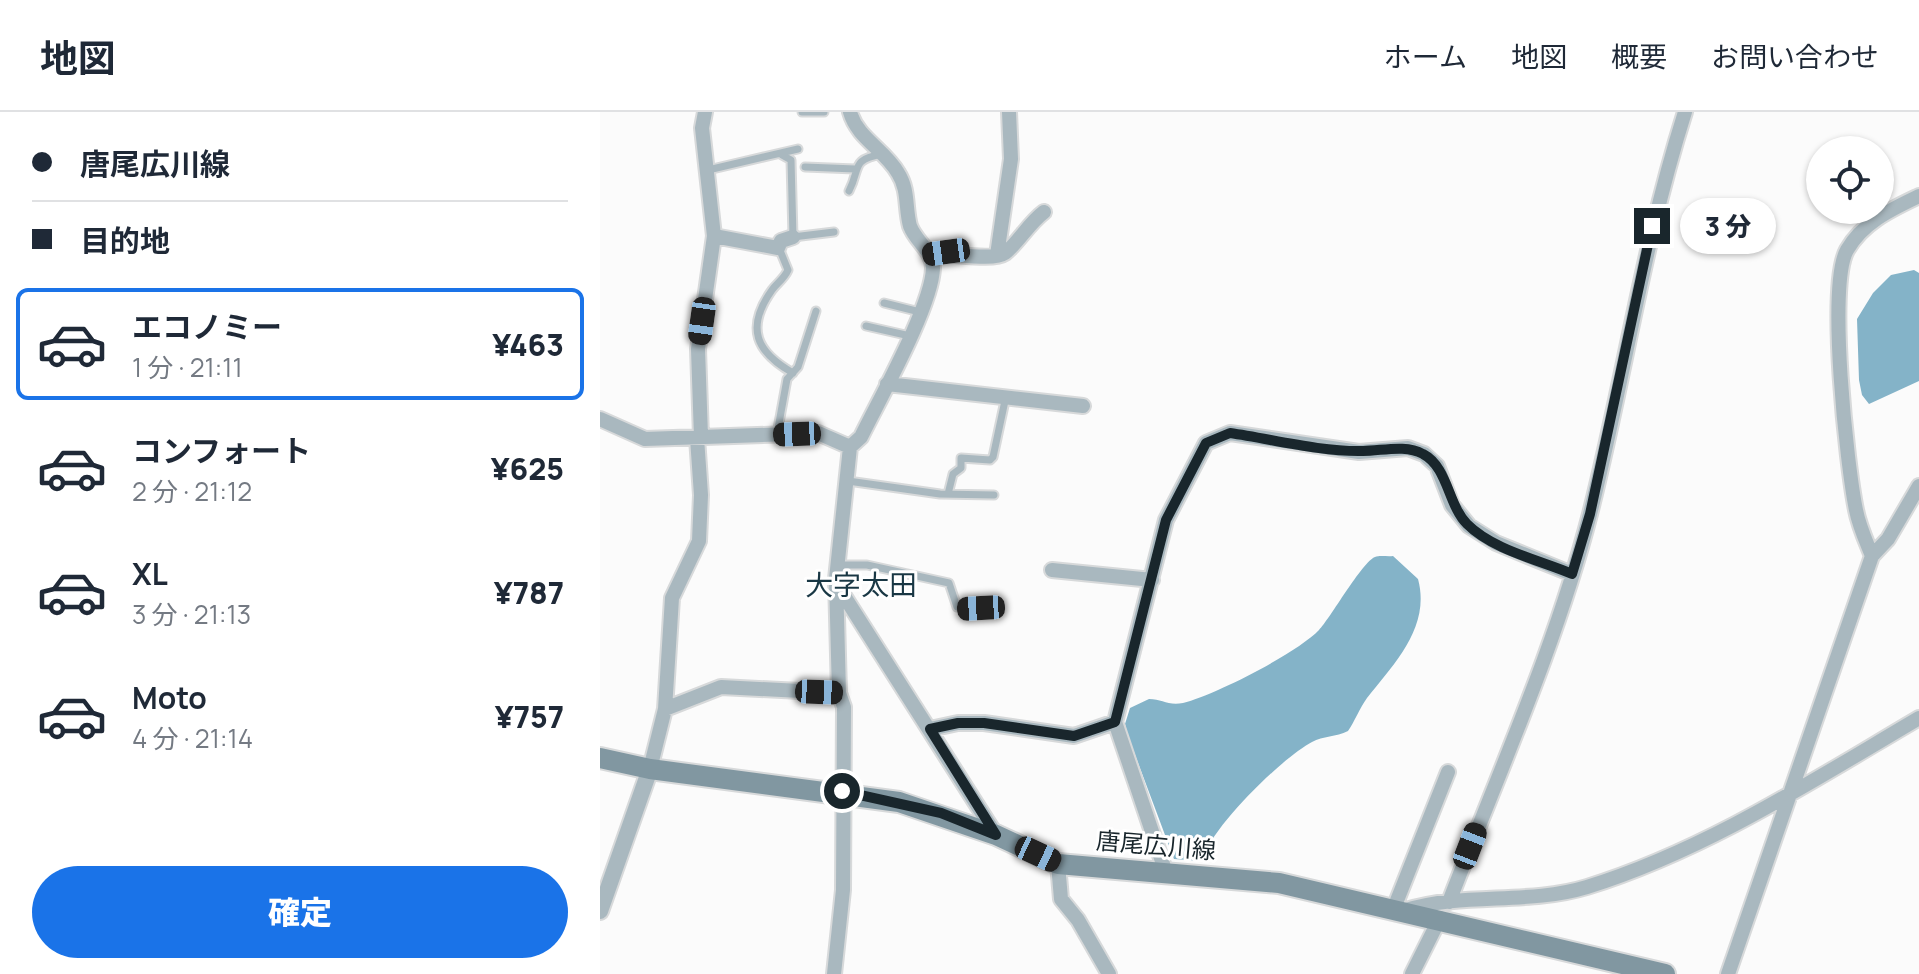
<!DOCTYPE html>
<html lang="ja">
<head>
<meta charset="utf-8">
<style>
  :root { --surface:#fff; --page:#f2f2f3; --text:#1f2937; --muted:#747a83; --line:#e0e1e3; --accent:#1a73e8 }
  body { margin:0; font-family:Manrope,"Noto Sans JP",sans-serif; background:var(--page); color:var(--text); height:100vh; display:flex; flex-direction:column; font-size:30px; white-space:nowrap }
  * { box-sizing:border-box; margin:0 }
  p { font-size:26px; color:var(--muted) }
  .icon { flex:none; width:44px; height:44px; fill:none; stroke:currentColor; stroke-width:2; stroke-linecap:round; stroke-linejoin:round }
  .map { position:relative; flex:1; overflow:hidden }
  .panel { display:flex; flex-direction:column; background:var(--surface); width:600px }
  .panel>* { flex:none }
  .top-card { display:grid; align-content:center; height:176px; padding:0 32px; background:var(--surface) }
  .fabs { position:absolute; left:1206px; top:24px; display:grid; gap:16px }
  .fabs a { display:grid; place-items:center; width:88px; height:88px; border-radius:50%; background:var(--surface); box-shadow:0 2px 6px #0004; font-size:40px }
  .end { position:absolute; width:36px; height:36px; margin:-18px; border:10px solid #19262c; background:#fff; box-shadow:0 0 0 4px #fff }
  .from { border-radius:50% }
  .bubble { position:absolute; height:56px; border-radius:28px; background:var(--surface); box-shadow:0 2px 6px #0004; font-size:26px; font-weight:800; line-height:56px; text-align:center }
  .car { position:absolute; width:24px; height:48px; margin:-24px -12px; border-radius:10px; box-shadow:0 0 6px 2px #0007; background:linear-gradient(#222 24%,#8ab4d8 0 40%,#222 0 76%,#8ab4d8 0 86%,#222 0) }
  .top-card b { display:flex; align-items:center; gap:28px; height:76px; font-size:30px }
  .top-card b+b { border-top:2px solid var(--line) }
  .top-card i { width:20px; height:20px; background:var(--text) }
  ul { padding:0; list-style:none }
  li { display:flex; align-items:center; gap:24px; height:112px; margin:0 16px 12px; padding:0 16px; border:4px solid transparent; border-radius:12px }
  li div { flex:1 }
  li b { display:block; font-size:30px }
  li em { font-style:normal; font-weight:800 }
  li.on { border-color:var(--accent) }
  li>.icon { width:72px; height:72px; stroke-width:1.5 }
  .action { display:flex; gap:16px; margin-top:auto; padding:16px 32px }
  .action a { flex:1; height:92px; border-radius:48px; background:var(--accent); color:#fff; font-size:32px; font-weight:800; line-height:92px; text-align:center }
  header { display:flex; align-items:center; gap:48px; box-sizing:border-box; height:112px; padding:0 40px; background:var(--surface); border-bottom:2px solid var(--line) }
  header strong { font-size:38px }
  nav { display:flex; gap:44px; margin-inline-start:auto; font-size:28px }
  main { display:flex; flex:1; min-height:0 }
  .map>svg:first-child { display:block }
</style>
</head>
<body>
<header>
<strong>地図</strong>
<nav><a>ホーム</a><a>地図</a><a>概要</a><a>お問い合わせ</a></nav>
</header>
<main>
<section class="panel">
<div class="top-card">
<b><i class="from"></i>唐尾広川線</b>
<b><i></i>目的地</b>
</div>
<ul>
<li class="on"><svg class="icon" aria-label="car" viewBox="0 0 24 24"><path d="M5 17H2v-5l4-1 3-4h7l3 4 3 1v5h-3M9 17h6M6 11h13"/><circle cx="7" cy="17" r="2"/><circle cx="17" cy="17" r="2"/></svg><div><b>エコノミー</b><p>1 分 · 21:11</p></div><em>¥463</em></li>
<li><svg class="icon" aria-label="car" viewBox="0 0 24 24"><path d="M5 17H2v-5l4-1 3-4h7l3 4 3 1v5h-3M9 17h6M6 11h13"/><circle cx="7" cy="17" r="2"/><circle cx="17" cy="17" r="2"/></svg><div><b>コンフォート</b><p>2 分 · 21:12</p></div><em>¥625</em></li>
<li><svg class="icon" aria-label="car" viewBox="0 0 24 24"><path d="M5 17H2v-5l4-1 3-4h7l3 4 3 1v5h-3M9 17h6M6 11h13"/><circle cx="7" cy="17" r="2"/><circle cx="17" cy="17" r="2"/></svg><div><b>XL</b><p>3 分 · 21:13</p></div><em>¥787</em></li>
<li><svg class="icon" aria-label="car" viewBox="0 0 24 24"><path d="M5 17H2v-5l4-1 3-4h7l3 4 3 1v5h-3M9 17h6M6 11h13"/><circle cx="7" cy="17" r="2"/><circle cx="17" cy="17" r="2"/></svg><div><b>Moto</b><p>4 分 · 21:14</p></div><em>¥757</em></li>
</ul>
<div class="action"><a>確定</a></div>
</section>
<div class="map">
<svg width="1319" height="862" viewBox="0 0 1319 862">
  <rect width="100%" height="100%" fill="#fbfbfb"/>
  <!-- water -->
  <path fill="#84b3c8" d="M1314,158L1319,161V269L1269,292L1262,283L1259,268L1257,207L1273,181L1291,163Z
    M793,444L818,467C831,515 794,552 767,586C759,597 755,609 748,619C736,625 723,624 712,630C682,646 610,716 602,749L574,747L528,624L525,612L530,596L549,587C562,587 568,594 583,591C615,583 697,541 719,518C730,507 762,450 775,445C780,443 788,445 793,444Z"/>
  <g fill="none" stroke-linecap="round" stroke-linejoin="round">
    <!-- service casing -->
    <g stroke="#d7d9da" stroke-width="11">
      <path id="service" d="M202,0H224
        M182,43L191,48L193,125L234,120
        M205,55L255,57
        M108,58L198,37
        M249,79C261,56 250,48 282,42
        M179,136L188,158C184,167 177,171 172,178C145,216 156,240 193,261
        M284,191L320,200
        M266,214L310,224
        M177,322L187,267L198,255L216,199
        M248,369L340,382L394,383
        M348,382L353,362L361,356V346L390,348L393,345L406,284
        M238,453H267L349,471L357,495L381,496"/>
    </g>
    <!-- minor casing -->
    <g stroke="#d7d9da" stroke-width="18">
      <path id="minor" d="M114,124L178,136L181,129L193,125
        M330,142C348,140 392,150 405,141C418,131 429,111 444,100
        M397,143L411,47L409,0
        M287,272L483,294
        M0,307L45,327L218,321L250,335
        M101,325L98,237L114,124L102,16L105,0
        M1272,444L1288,427L1319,374
        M452,458L552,468
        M239,476L396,723
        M65,597L121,575L239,581
        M330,617L358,611H384L474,624L515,610
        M50,657L65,597L72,486L99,429L101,383L97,326
        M458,752L461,787L478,808L509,862
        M566,761L515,610L566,408L606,331L630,321L759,340L808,336L824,342L837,354L852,393L869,414L896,431L972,462
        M849,790C898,662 956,534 990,402C1024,268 1043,132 1085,0
        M794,796L848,660
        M806,798C864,780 928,793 987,775C1106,738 1212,669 1319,606
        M234,862L243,778L244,595L239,581L236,467L250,335L261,325C279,288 332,194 333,156C333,139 316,130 310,114C305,96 309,78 298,61C285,38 257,26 250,0
        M812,862L840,806
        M1128,862L1272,444C1266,429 1259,414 1256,398C1247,354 1227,173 1247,138C1263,110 1292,97 1319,84"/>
    </g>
    <!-- tertiary casing -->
    <g stroke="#d7d9da" stroke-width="20">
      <path id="tertiary" d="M0,799L50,657"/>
    </g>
    <!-- secondary casing -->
    <g stroke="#d7d9da" stroke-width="24">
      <path id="secondary" d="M0,646L50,657L299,690L396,723L458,752L679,771L1065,862"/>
    </g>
    <!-- service -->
    <use href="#service" stroke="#a9b8bf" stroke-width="7"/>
    <!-- minor -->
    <use href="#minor" stroke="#a9b8bf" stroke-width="14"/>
    <!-- tertiary -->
    <use href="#tertiary" stroke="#a9b8bf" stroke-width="16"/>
    <!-- secondary -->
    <use href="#secondary" stroke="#8197a1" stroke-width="20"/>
  </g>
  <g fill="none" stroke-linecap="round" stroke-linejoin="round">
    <!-- route -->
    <path stroke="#19262c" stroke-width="10" d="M242,679L341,701L396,723L330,617L358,611H384L474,624L515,610L566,408L606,331L630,321C672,327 720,340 763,339C782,339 805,332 823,342C848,355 848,393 867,412C893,438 939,448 972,462L990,402L1052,114"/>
  </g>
  <g text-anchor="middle" stroke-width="6" stroke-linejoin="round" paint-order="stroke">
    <!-- street labels -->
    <g font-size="24" fill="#19262c" stroke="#fff">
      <text transform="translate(556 734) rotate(5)" y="8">唐尾広川線</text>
    </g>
    <!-- quarter labels -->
    <g font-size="28" fill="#193744" stroke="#fff">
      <text x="261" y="483">大字太田</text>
    </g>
  </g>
</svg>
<div class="fabs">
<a><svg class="icon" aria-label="locate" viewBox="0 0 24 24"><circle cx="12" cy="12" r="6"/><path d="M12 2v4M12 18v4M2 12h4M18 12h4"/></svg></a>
</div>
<i class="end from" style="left:242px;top:679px"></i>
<i class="end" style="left:1052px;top:114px"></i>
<div class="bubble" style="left:1080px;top:86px;width:96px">3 分</div>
<i class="car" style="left:346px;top:140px;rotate:262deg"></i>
<i class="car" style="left:102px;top:209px;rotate:188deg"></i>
<i class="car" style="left:197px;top:322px;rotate:268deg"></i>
<i class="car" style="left:381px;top:496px;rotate:267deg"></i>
<i class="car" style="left:219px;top:580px;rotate:92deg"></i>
<i class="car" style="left:870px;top:734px;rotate:21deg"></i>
<i class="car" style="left:438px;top:742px;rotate:115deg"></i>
</div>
</main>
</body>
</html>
